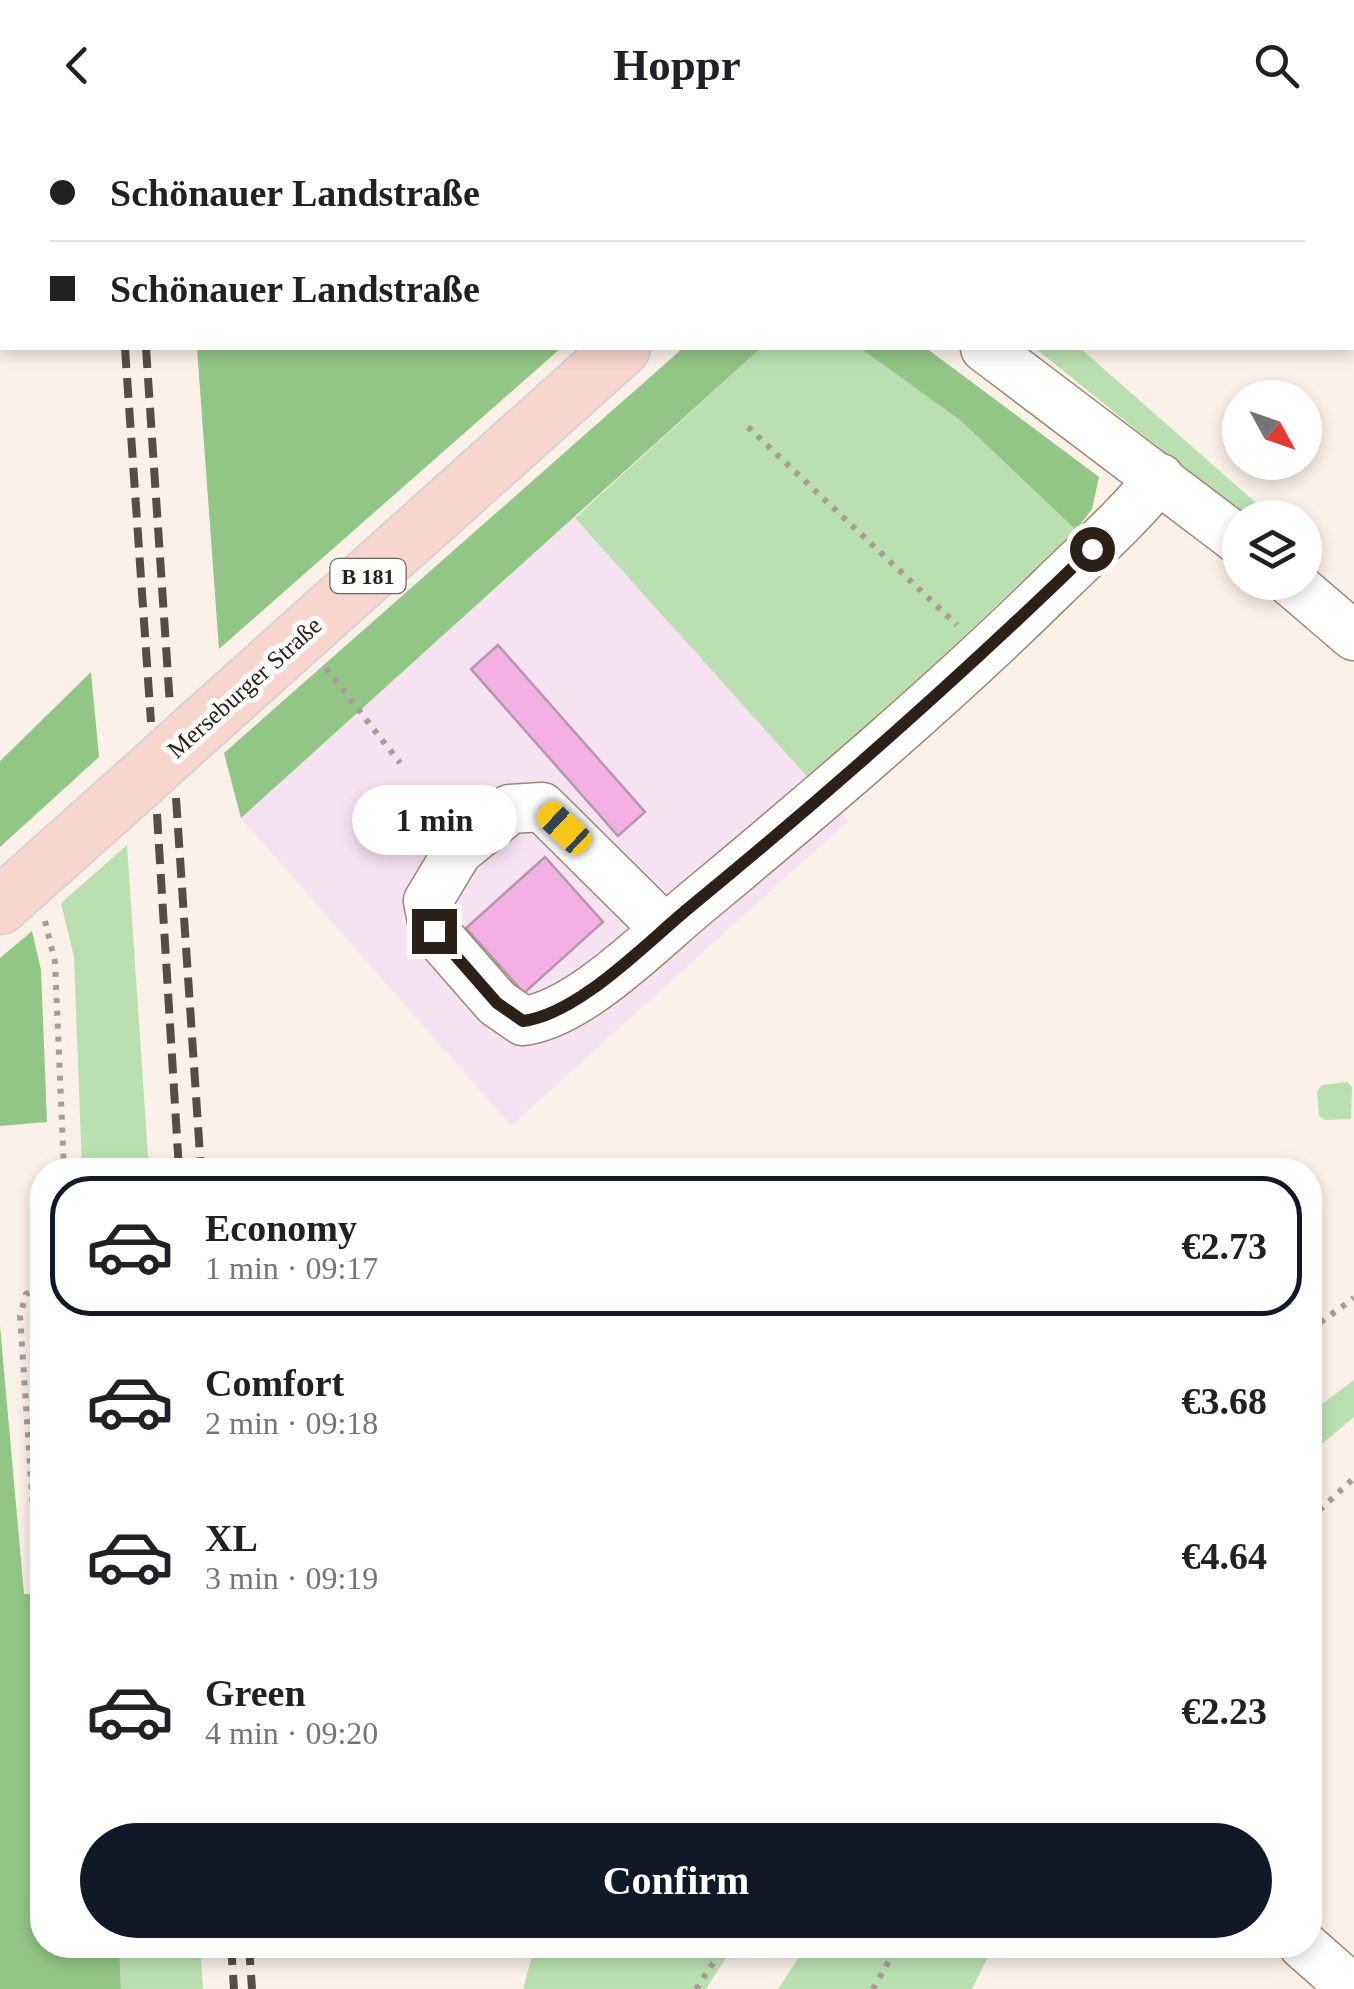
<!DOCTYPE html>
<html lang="en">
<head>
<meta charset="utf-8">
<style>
  :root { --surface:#fff; --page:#f6f6f6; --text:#202124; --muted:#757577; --line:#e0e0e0; --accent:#111827 }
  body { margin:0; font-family:Georgia,serif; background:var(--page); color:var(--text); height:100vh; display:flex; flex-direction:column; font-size:38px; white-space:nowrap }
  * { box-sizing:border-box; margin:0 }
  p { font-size:32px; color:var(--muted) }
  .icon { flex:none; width:55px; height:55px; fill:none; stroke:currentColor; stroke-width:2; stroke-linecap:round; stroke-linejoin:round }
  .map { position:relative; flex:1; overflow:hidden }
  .drawer { position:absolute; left:30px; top:1028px; width:1292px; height:800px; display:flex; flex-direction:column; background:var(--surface); border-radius:40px; box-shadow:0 5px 15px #0003 }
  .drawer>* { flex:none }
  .top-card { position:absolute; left:0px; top:0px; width:1355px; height:220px; box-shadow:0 5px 15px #0003; display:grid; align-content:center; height:220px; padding:0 50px; background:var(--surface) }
  .needle { width:65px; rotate:130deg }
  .controls { position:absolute; left:1222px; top:250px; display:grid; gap:20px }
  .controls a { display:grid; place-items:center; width:100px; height:100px; border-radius:50%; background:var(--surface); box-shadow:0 5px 15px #0003; font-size:50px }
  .end { position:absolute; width:45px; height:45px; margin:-22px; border:12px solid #2b2119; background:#fff; box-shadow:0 0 0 5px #fff }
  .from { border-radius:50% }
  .bubble { position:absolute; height:70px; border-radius:35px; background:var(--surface); box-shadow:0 5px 15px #0003; font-size:32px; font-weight:600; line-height:70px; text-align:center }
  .car { position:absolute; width:30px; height:60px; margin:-30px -15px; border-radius:12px; box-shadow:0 0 8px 2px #0007; background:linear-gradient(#f5c518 24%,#345 0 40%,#f5c518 0 76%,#345 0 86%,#f5c518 0) }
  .top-card b { display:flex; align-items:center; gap:35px; height:95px; font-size:38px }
  .top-card b+b { border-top:2px solid var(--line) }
  .top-card i { width:25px; height:25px; background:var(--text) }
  ul { padding:18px 0 0; list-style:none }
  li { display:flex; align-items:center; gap:30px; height:140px; margin:0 20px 15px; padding:0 30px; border:5px solid transparent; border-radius:40px }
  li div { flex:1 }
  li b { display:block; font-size:38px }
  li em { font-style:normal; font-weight:600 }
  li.current { border-color:var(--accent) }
  li>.icon { width:90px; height:90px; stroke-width:1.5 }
  .cta { display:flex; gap:20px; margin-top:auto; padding:20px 50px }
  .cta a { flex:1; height:115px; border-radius:60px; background:var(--accent); color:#fff; font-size:40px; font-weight:600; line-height:115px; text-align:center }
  header { display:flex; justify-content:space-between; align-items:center; height:130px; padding:0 50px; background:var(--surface); font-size:45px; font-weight:600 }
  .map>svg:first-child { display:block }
</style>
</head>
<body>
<header><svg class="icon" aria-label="back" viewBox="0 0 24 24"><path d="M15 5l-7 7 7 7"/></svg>Hoppr<svg class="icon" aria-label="search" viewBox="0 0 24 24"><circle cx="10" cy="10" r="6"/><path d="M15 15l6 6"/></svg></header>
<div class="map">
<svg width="1354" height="1859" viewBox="0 0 1354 1859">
  <rect width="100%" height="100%" fill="#fcf1e8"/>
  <!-- commercial -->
  <path fill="#f7e2f1" d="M575,387L848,691L511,996L241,688Z"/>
  <!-- green -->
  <path fill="#bae0b1" d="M761,218H860L961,291L1076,400L811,651L575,388Z
    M1035,218H1080L1272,387H1244Z
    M127,715L149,1040H82L74,827L61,773Z
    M1347,952L1352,957L1351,989L1325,990L1319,986L1317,961L1322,955Z
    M1354,1250V1287L1310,1324V1283Z
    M119,1815H200L203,1859H121Z
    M535,1815H734L706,1859H523Z
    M807,1815H994L972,1859H778Z"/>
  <!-- forest -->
  <path fill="#92c686" d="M197,218H561L219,519Z
    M683,218H761L241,688L224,623Z
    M860,218H926L1099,347L1092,379L1076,400L961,291Z
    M91,542L99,627L0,717V631Z
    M32,801L41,840L47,992L0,996V828Z
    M0,1196L24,1464L42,1463V1815H119L121,1859H0Z"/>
  <!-- water -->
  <path fill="#73e4ef" stroke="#5daaaf" stroke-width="2.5" d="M0,0H428L2,2L0,57Z"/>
  <!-- building -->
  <path fill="#f4afe3" stroke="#b398ac" stroke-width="2.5" d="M498,515L645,682L618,706L471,539Z
    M545,727L603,792L524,863L466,798Z"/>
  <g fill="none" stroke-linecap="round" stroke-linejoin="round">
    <!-- minor casing -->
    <g stroke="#9e8671" stroke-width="51">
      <path id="minor" d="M985,218L1240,411
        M1291,452L1354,506
        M664,798L542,677L510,679L458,721L428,771L434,801L497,873L523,891C581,884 656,805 702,768C822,668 942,566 1054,456C1090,421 1128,387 1160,348
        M1303,1815L1353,1859"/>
    </g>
    <!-- major casing -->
    <g stroke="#d5d3d1" stroke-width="59">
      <path id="major" d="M861,2L864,0
        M194,602L622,218
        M0,776L141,650"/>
    </g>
    <!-- path -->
    <path stroke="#a89d95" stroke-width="6" stroke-dasharray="5 8" stroke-linecap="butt" d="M717,0H721
      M660,2L672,0
      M997,2V0
      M0,81H2
      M748,297L957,495
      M326,538L400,633
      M45,791L55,832L64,1040
      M1310,1200L1354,1168
      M1310,1389L1354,1348
      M36,1424L20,1186L26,1164L42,1156
      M696,1859L725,1815
      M873,1859L898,1815"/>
    <!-- minor -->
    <use href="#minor" stroke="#fff" stroke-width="48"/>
    <!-- major -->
    <use href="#major" stroke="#f8d6cd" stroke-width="55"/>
    <!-- rail -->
    <path stroke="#584d45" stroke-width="8" stroke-dasharray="20 10" stroke-linecap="butt" d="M111,0V2
      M133,0L134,2
      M125,218L151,592
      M146,218L170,576
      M176,668L201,1040
      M157,684L179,1040
      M231,1815L234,1859
      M249,1815L252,1859"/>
    <!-- major-bridge casing -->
    <g stroke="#d5d3d1" stroke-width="59" stroke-linecap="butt">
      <path id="major-bridge" d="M141,650L194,602"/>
    </g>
    <!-- major-bridge -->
    <use href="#major-bridge" stroke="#f8d6cd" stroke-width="55"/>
  </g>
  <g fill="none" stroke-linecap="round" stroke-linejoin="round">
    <!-- route -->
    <path stroke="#2b2119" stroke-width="12" d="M434,801L497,873L523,891C579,884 646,813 690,777C829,663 962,545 1092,419"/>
  </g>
  <g text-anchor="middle" stroke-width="10" stroke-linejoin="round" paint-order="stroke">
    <!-- shield labels -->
    <rect fill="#fff" stroke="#6b645e" stroke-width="2.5" x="330.5" y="429" width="75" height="34" rx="8"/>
    <g font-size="22" font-weight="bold" fill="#2b2119">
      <text x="368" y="454">B 181</text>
    </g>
    <!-- street labels -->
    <g font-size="25" fill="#2b2119" stroke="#fff">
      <text transform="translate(244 557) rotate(-42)" y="9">Merseburger Straße</text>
    </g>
  </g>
</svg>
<div class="controls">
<a><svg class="needle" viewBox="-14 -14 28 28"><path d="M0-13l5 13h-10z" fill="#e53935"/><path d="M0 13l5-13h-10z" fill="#757577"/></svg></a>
<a><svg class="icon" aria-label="layers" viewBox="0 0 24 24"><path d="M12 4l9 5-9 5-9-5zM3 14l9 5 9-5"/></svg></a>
</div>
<i class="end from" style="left:1092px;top:419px"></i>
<i class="end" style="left:434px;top:801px"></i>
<div class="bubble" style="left:352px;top:655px;width:165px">1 min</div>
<i class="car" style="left:564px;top:698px;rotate:313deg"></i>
<div class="top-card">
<b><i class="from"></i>Schönauer Landstraße</b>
<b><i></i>Schönauer Landstraße</b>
</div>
<section class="drawer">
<ul>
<li class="current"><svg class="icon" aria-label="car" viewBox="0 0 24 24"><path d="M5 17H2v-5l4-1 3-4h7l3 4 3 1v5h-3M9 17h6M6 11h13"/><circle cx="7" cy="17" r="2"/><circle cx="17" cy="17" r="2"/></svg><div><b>Economy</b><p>1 min · 09:17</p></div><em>€2.73</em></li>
<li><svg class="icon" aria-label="car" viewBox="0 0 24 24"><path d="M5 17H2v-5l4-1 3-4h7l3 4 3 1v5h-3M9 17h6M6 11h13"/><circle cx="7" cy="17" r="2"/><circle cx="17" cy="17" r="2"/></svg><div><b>Comfort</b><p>2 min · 09:18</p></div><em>€3.68</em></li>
<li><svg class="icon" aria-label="car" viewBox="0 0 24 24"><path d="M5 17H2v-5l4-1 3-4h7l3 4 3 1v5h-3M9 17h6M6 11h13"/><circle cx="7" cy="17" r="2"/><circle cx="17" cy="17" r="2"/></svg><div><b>XL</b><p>3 min · 09:19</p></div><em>€4.64</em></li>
<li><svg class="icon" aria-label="car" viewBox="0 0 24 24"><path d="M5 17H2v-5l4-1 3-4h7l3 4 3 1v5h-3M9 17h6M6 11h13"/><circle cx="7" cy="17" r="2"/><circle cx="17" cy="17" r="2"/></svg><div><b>Green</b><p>4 min · 09:20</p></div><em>€2.23</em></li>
</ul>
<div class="cta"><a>Confirm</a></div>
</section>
</div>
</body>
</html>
